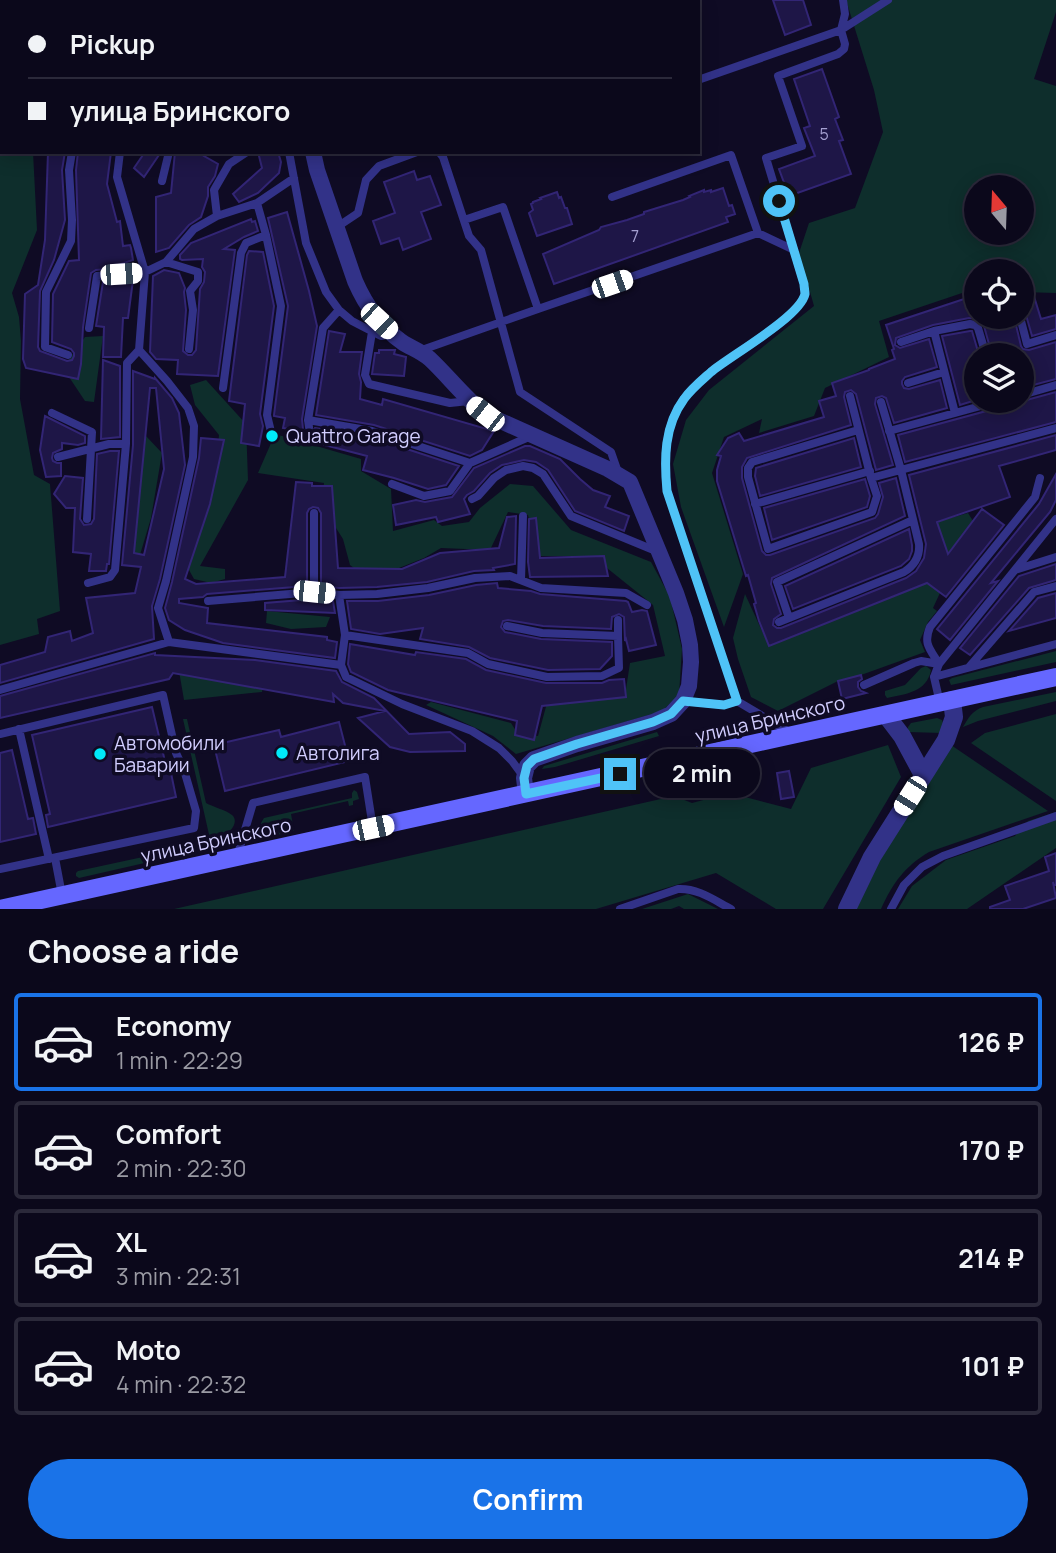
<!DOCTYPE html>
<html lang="en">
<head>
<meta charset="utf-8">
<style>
  :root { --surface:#0b081b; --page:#141124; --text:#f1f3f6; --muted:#9a9aa3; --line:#2b293a; --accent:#1a73e8 }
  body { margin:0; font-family:Manrope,sans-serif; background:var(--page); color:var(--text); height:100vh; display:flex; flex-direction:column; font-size:26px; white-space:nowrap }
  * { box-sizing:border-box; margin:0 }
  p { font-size:23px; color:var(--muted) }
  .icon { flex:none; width:38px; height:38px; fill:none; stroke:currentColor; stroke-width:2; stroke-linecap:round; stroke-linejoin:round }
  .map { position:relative; height:909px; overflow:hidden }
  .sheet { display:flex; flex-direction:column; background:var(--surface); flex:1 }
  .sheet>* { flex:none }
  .hud { position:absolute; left:0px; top:0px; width:700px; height:154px; box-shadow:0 4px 18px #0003,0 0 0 2px var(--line); display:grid; align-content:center; height:154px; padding:0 28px; background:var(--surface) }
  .needle { width:46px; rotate:341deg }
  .fabs { position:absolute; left:964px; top:175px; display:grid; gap:14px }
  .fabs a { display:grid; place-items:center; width:70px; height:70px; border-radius:50%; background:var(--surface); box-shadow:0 4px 18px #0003,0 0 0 2px var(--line); font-size:35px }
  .end { position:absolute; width:32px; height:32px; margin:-16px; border:9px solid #4fc3f7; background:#111; box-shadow:0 0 0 4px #111 }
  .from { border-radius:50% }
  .bubble { position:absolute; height:49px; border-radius:24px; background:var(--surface); box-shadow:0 4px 18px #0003,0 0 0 2px var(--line); font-size:23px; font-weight:700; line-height:49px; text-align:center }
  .car { position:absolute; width:21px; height:42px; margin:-21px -10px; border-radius:9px; box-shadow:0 0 5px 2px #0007; background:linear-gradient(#fff 24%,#345 0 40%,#fff 0 76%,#345 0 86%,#fff 0) }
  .hud b { display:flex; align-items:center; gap:24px; height:66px; font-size:26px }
  .hud b+b { border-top:2px solid var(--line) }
  .hud i { width:18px; height:18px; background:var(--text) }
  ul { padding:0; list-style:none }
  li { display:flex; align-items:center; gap:21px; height:98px; margin:0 14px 10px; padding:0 14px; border:4px solid var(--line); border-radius:7px }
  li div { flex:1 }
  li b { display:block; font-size:26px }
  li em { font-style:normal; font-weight:700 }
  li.current { border-color:var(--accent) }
  li>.icon { width:63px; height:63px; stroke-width:1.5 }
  h2 { padding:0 28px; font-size:32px; line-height:84px }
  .primary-button { display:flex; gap:14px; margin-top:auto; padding:14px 28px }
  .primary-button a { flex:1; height:80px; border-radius:42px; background:var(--accent); color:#fff; font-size:28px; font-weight:700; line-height:80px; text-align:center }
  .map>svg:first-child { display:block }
</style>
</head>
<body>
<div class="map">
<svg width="1056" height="909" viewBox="0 0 1056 909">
  <rect width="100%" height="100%" fill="#0f0b24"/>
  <!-- green -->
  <path fill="#0e2e2c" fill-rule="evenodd" d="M0,0H67V2H2V152H33L37,230L12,293L19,317L21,341L20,399L34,475L50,484L60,611L37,619L39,634L0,645Z
    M846,0H1056V12L1034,79L1056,86V293L1022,292V271H976V290H971L879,321L889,357L825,388L814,416L759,433L762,419L724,437L712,473L743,574L724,627L681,507L673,464L686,420L709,390L814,306L799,253L809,223L855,208L883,132L874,90ZM976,187H1022V233H976Z
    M103,336L94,402L85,401L63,368L85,337Z
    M206,380L246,424L248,480L200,566L225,569V579L211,583L194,579L179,552L215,478L219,435L195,405L190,385Z
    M275,434L361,459V471L391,489L393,531L434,520L442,526L469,522L480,508L510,484L533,486L571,530L651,562L670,597L682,649L679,695L662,711L516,754L493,736L426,705L431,702L511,723L516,731L538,736L547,703L626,689L630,663L665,656L653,605L592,556H539L528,515L508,512L490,550L441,548L424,558L394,570L359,572L350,565L343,539L322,506L324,483L258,473Z
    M146,436L162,453L151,518L137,565L130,554L133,441Z
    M968,513L973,521L933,608L937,611L928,622L920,640L925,652L861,675L838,681L778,711L751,697L738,659L733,638L745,594L769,646L924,584L937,522Z
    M267,611L330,617L326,627L291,629L266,623Z
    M1056,651V662L951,685L949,680L952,678Z
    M926,666L931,670C927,692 906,694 887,698L885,695V691L905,685L921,668Z
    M179,671H266L262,692L184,700Z
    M1056,692V701L978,721L963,727C969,717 972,711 983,707Z
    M835,702L841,707L795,718L785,714Z
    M1056,714V801L971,743L985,733Z
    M937,718L942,720L944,726L942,733L908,732V727L911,723Z
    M183,719H187L206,803C213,807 226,810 232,815C240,822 229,834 222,837C218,839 214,839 210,839Z
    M657,732L659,736L555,767L542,769L544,766Z
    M888,745L901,777L823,909H776L716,873L596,909H174L674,796L692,803L730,793L791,809L811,768Z
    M951,745L1048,811L929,852C904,867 893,883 881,909H854L879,861Z
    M354,790L357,792L359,799L353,801V805L349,806L348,801L291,814L294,831C281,834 246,845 264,818L352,798V793Z
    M1056,812V848L967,909H898L912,886L946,860L1015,836L1028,821Z
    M217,841L197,851L79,878L76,876V873L78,871Z
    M688,894L718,909H684L679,906L671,909H642Z"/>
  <!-- building -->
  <path fill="#1e1647" stroke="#322575" stroke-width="2" fill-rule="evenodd" d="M773,0H803L811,25L785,35Z
    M822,69L839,117L835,119L843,140L839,141L851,174L789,196L779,169L815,156L804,128L810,126L794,79Z
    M48,152H65L62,170L65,220L54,260L40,291L38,347L40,351L67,361L72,360L74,356V353L71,349L52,342L53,294L69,261L79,260L76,170L78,152H111L107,184L117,222L120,221L123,246L130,245L131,248L133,260L106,269L96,270L91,273L83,327L81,364L78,379L26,368L23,359L25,294L38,285L45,240Z
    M145,152H161L144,177L134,168Z
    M175,152H208L204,156L218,164L215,176L208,187V196L201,217L189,225L169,248L156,252V197L171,193Z
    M258,152H278L281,162L279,173L258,193L239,202L233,194L262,168Z
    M414,171L417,180L430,176L441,205L421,212L431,239L403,250L399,238L381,244L373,221L395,213L384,182Z
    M723,188L729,206L732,205L735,214L726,217L728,222L554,284L543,254L599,230L601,227L627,220L644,214V212L683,200L690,197L689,196L704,190V192L711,190V192Z
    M557,192L559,198L561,197L565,208H567L572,224L537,236L529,213L533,210L531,204L533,203V202L541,199L540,198Z
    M287,212L309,291L317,326L302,419L303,429L305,432L283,428L285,418L274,416V415L288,306L268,218Z
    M251,219L252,222L255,221L258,231L244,237L224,249L235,250L218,376L177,374L178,360L156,359L150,352L153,276L164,270L179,273L185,288L184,292L186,310L183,351L188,355H192L196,350L200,289L204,282L205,272L202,267L203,259L182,260L180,259V255L191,243Z
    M249,251L263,252L274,306L260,414L263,426L259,446L241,443L245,404L229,401L247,255Z
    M133,280L128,318H123L121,357H103L104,327L96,326L103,282Z
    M1032,290L1041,319L1056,315V329L1032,336L1026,315L1022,311V293Z
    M973,296L976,305V317H1014L1021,346L1023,349L1029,350L1056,342V379L1022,388V355H992L984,326L977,319L969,318L933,325L896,338L895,345L900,348L929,339L937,367L905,377L902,381V384L904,388L909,389L940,380L947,408L894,423L886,398L882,396L876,398L875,404L893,465L876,470L856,394L851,390L845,392L844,397L851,425L747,458L742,467V478L762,551L766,555H770L875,518L878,514L883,497L879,483L896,478L905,516L772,578L771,584L781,614L774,619L773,625L777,628H781L906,578L916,571L924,558L926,544L909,475L1056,435V450L999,466L1010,497L937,522L948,554L982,509L1004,525L946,597L927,583L769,646L759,621L754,604L756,603L748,575L746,576L717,481V470L721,456L717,455L728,438L739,433L744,441L824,417L819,401L836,396L832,383L869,370V369L895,359L892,350L894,349L886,325Z
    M329,331L345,334L340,352H362L359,374L361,382L360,399L382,405L383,399L494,431L482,450L470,456L374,425L316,415Z
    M970,331H972L979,355H976V400L960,405L942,336Z
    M379,350H395L394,354L406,357L404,376L372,374L375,353H379Z
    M103,360L120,366V437L101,439Z
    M133,371L155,379V378L172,398L179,413L185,465L160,579L152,606L154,639L0,683V665L45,652L48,637L70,631L72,641L93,633L86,598L135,593L141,567L122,565L133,445ZM150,388H156L164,469L144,555L134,553Z
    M1056,392V422L905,462L898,435Z
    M45,416L85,436V443L78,445L62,443V449L53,453L52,458L53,461L57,463H61V476L46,477L40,450Z
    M315,428L370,437L459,466L446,485L428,489L394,478L363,470L367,456L313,442L315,434L311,433Z
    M201,438L224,440L210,504L185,579L196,584L285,577L296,482L312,483V486H332L338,568L402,569L440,553L499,548L507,517L516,516L515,564L493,568L494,570L474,571L427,582L377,587L339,588L321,586V513L318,508L313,507L309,509L307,513V586L207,594L203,597L179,599V603L208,608L207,623L327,637V640L337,642L335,658L223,643L185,630L169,620L165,608L172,582L199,458Z
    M854,438L861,467L760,496L755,476L756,468Z
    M525,446H530L560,459L580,479L593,490L610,496L605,507L629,516L624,531L575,511L548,470L536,462L524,460L502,465L490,473L474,491L467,495L464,499L470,514L438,522L436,517L396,525L393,505L416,500L425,502L452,497L474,468Z
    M110,451H119L109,564H107L106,571H89L91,554L73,552L75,508H66L54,494L65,476L83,478L80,519L84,525L91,524L94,519L97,454Z
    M1056,474V500L1050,512L991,583L998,581L950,640L937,629L1039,504Z
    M865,479L870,496L867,507L772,540L764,508Z
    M536,518L540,558L604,556L608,576L530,577L528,562L529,519Z
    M909,529L912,545V551L909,559L901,566L793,609L785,586Z
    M1056,564V580L1029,588L970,655L960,648L1019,576Z
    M497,583L498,588L531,591L540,594L626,601L628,602L632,612L642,610L647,611L656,645L629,651L626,639L625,641L624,617L619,614L612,617L611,629L543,626L508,620L503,621L501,627L505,632L541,639L612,642V656L600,669L548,670L490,658L469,647L420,639L423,628L380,634L351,629L347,601H378L429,595L476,585Z
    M1056,593V618L1009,631L1038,598Z
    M314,599L333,601L335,613L265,610V603Z
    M350,644L415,655L416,652L466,659L486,670L546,683H602L609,680L624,679L626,697L542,706L534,740L515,735L517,721L388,690L351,672L348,664Z
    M155,653V655L255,660L336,671L342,682L374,698L409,734L450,732L465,744V751L410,752L390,747L358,718L385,711L343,703L333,694L334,702L173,673L169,679L0,718V696Z
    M861,675L862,679L858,682V687L861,691L866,693L842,699L838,681Z
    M152,707L168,774L171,773L176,797L48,827L46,815L50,814L32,735Z
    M339,722L349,761L225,791L214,745L279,730L281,737Z
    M12,750L28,819L33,818L36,834L0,842V753Z
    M789,771L794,797L781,799L777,773Z
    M1056,853V885H1054L1053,882L1056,898L1023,909H990V907L1010,900L1005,886L1049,871L1045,857Z"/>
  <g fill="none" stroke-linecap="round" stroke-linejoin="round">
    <!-- service -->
    <path stroke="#323288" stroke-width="8" d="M12,2L13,0
      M115,2L116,0
      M156,2L157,0
      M209,2L210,0
      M281,2L283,0
      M392,2L393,0
      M633,2L634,0
      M0,27L2,23
      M698,80L841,30L888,0
      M120,152L117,177L145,272L139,350L167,381L188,408L194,426L193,457L166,581L158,608L169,642
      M289,152L306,243L326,292L339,310L352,321L381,336L393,334
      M439,152L443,157L469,236L481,250L520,392L611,452L618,472
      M162,181L169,152
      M257,203L266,235L281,306L267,415L272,436
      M217,216L214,190L229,164L247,152
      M337,227L358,213L366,180L379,166L417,152
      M758,233L794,250
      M166,262L198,272V281L190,291L193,310L189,349
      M538,309L758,233L731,155L612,197
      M1020,317L1027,344L1056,335
      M89,328L97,276L145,272L166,262L194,229L217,216L257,203L294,178
      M934,331L955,413
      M372,332L365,375L369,384L450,403L469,401
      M901,342L934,331L970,324L975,325L978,328L986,355
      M419,351L538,309L503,207L464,220
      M68,355L45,347L46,292L71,241L72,220L69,170L72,152
      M908,383L944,372
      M223,388L241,253L246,243L266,235
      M1022,395L1056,385
      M850,396L871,478L1056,428
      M52,413L92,432L87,519
      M308,420L372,431L470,463L531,436
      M309,427L308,420L323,328L339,310
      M858,430L752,462L748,468V477L768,549L872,512L877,496L871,478
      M889,431L999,401
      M58,457L109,444H126
      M392,484L424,496L450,491L470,463
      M472,499L478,496L494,478L506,470L523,466L533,468L543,474L571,516L656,551
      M755,504L870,471
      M314,513V592L339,595
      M1015,570L1056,557
      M521,580L523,516
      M88,583L110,577L115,570L126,444L127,363L139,350
      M208,601L314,592
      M789,618L777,582L913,520
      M618,620V636
      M779,622L904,572C915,565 920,556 919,544L901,470L881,402
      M345,635L468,653L488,664L547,677L602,676L619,668L618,636L542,633L507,626
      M939,664C930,649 923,644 930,627L1035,497L1040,478
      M341,665L345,635L339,595L377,594L428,588L475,578L510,576L541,588L626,593L647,605
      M969,667L1034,592L1056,586
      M934,677L1056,644
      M864,685L914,663L921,661L939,664
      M0,690L169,642L341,665L346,677L402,704L472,731L499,748L512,761L523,776
      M683,701L724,705L737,701
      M940,703L934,677L939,664L1056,519
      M19,729L49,859
      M791,733L737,701L667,491C664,459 664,426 684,399C691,389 702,380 711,372C730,356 800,317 805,294C805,291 804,287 804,284L766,158L802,146L778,76L838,54L844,49L845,44L841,30L845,14L843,0
      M0,734L163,695L176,753L184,770L196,811L194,828L0,869
      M237,857L253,803L365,777L373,828
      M55,858L62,895
      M620,909L678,889C698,888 714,900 731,909
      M891,909L904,885L922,867L943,856L1056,816"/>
    <!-- minor -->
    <path stroke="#323288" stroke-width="16" d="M318,2V0
      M313,152L317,170L355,281C365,304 381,327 402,342C411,348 421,351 430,359C449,377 464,397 485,414L608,469L630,482L676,593L685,620L690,645L691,662L689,686L683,701L671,714L653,722L577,744L534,759L527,766L524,778L526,794"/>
    <!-- tertiary -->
    <path stroke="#323288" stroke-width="18" d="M886,715L902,736L923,775
      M847,909L872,857L946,740L954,717L952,700"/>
    <!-- secondary -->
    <path stroke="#6567ff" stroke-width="18" d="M0,909L1056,677"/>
  </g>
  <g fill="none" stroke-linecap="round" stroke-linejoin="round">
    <!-- route -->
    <path stroke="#4fc3f7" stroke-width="9" d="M620,774L526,794L524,778L527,766L534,759L577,744L653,722L671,714L683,701L724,705L737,701L667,491C664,459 664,426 684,399C691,389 702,380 711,372C730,356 800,317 805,294C805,291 804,287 804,284L779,201"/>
  </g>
  <!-- markers -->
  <g fill="#00e9f9" stroke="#0f0b24" stroke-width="2.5">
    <circle cx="272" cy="436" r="7"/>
    <circle cx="282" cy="753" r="7"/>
    <circle cx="100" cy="754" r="7"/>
  </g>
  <g text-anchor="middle" stroke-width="7" stroke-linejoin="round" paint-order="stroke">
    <!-- number labels -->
    <g font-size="16" fill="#a5a0d1">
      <text x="824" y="140">5</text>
      <text x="635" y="242">7</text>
    </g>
    <!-- poi labels -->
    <g font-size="19" fill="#d2ceff" stroke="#0f0b24" text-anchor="start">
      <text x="286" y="443">Quattro Garage</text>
      <text x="114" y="750">Автомобили<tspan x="114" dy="22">Баварии</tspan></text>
      <text x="296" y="760">Автолига</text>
    </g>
    <!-- street labels -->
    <g font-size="19" fill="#d2ceff" stroke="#0f0b24">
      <text transform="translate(770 719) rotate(-13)" y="7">улица Бринского</text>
      <text transform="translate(216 840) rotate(-12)" y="7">улица Бринского</text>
    </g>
  </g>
</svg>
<div class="fabs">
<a><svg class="needle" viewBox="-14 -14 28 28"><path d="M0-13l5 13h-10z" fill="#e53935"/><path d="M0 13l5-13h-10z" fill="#9a9aa3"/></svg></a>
<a><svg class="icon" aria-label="locate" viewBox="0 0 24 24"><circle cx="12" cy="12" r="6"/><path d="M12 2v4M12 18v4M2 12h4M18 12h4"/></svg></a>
<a><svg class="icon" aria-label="layers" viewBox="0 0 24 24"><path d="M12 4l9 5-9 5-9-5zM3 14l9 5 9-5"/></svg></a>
</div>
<i class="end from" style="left:779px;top:201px"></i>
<i class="end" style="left:620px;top:774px"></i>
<div class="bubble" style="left:644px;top:749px;width:116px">2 min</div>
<i class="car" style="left:121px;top:274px;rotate:86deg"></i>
<i class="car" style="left:612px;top:284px;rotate:71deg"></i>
<i class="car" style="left:379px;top:321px;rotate:133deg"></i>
<i class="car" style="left:485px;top:414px;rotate:308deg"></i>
<i class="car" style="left:314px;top:592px;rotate:96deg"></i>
<i class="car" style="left:910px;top:796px;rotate:212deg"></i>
<i class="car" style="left:373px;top:828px;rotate:78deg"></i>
<div class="hud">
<b><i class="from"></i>Pickup</b>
<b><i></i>улица Бринского</b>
</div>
</div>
<section class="sheet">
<h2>Choose a ride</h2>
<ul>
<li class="current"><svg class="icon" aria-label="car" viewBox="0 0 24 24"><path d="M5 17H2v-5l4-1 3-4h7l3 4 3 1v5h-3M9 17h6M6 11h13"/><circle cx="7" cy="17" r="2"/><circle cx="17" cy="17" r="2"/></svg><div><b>Economy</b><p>1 min · 22:29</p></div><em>126 ₽</em></li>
<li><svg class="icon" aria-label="car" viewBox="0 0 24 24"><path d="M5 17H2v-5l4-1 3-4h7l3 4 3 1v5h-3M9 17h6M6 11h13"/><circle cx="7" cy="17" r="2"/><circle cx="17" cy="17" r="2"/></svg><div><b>Comfort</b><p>2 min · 22:30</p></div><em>170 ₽</em></li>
<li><svg class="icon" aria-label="car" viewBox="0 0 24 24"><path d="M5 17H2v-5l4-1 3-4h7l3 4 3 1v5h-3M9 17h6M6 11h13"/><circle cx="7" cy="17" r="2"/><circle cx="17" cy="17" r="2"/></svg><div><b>XL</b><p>3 min · 22:31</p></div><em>214 ₽</em></li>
<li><svg class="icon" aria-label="car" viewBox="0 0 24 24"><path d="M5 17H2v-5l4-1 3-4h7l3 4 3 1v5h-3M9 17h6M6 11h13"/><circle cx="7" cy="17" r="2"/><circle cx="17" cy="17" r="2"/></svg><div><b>Moto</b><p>4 min · 22:32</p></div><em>101 ₽</em></li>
</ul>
<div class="primary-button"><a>Confirm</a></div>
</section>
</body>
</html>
